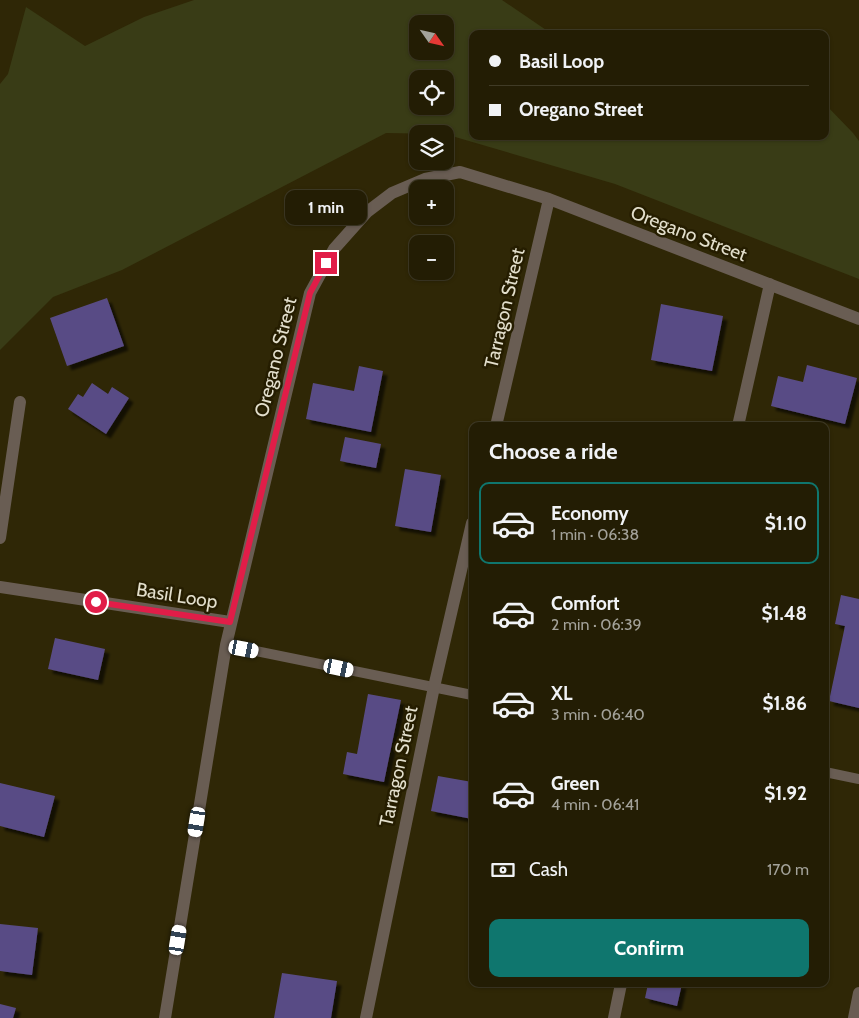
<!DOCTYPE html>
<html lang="en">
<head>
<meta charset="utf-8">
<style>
  :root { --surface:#231d04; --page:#2b260e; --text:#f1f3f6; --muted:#a3a29a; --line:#403b26; --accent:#0f766e }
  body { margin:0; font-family:Cabin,sans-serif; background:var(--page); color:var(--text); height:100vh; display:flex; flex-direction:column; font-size:19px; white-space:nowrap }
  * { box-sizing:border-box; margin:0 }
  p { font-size:16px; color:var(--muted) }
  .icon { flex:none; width:28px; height:28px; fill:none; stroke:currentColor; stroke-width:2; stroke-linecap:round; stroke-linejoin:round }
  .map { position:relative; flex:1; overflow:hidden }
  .drawer { position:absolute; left:469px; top:422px; width:360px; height:565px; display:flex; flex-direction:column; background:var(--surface); border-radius:10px; box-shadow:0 1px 4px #0004,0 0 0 1px var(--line) }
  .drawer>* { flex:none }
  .guide { position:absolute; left:469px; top:30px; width:360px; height:110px; border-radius:10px; box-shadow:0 1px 4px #0004,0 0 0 1px var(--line); display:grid; align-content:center; height:110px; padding:0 20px; background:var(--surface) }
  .needle { width:32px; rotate:124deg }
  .buttons { position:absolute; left:409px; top:15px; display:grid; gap:10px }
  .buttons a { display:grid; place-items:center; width:45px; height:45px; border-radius:10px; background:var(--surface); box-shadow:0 1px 4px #0004,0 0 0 1px var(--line); font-size:25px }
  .end { position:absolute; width:22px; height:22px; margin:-11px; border:6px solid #e11d48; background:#fff; box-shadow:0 0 0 2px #fff }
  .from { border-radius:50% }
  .bubble { position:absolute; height:35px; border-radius:10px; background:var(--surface); box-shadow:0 1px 4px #0004,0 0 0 1px var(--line); font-size:16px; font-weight:800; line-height:35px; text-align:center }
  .car { position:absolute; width:15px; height:30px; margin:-15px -8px; border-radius:6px; box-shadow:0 0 4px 1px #0007; background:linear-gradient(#fff 24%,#345 0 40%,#fff 0 76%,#345 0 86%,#fff 0) }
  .guide b { display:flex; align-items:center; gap:18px; height:48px; font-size:19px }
  .guide b+b { border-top:1px solid var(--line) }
  .guide i { width:12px; height:12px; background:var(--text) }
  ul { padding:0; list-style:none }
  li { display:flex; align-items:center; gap:15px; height:82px; margin:0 10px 8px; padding:0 10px; border:2px solid transparent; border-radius:10px }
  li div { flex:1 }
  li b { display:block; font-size:19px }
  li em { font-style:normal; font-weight:800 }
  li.selected { border-color:var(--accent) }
  li>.icon { width:45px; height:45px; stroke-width:1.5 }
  h2 { padding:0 20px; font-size:22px; line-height:60px }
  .pay { display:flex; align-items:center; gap:12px; height:55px; padding:0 20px; font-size:19px }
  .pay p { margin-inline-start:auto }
  .button { display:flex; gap:10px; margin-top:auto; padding:10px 20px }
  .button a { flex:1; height:58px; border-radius:10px; background:var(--accent); color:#fff; font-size:20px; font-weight:800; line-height:58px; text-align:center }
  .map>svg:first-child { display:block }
</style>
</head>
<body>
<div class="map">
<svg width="859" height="1018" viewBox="0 0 859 1018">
  <defs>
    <filter id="shadow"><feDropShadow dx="4.5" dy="4.5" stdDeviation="1" flood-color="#0009"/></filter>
  </defs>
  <rect width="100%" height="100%" fill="#2f2706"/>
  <!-- green -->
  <path fill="#393c16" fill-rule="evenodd" d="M194,0H502L552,34H472V136H825V104L853,133L859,141V279L615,184L445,134L386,133L122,270L53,297L0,350V84L8,74L26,7L85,46L144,17ZM418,24H445V51H418ZM418,79H445V106H418Z"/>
  <!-- building -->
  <path fill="#594c85" filter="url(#shadow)" d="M107,298L124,346L67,366L50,318Z
    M661,304L723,316L712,371L651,360Z
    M807,365L857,378L845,424L771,406L778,376L803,382Z
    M359,366L383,371L371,432L306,419L313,383L354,391Z
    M92,383L108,394L112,387L129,398L106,434L68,409L78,394L83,397Z
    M345,437L381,444L376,468L340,461Z
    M405,469L441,475L431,532L395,526Z
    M841,595L859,599V708L829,701L845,626L835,624Z
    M55,638L105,649L98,680L48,669Z
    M368,694L401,700L384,782L343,774L347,752L357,754Z
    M438,776L472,782V819L431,811Z
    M0,783L55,796L44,837L0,826Z
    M0,924L38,928L32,975L0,971Z
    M282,973L337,981L331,1018H274Z
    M648,984H682L677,1006L645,998Z
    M0,1004L16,1008L13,1018H0Z"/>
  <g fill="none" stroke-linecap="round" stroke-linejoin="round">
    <!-- lane -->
    <path stroke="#695d53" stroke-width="10" d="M226,645L472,695
      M825,772L859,779"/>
    <!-- street -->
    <path stroke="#695d53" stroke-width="12" d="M496,426L549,199
      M738,426L770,284
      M0,538L20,402
      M0,587L230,622
      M165,1018L226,645L310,293L334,249L367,212L392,193L425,179L460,172L549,199L859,319
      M366,1018L434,687L472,523
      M614,1018L621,984
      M854,1018L859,993"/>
  </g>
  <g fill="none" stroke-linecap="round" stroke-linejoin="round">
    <!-- route -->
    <path stroke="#e11d48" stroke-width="6" d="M96,602L230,622L310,293L326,263"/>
  </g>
  <g text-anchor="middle" stroke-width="5" stroke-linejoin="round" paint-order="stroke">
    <!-- street labels -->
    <g font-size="19" fill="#e3dfcc" stroke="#251d00">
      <text transform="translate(689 233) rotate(21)" y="7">Oregano Street</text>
      <text transform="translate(504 308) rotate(-77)" y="7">Tarragon Street</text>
      <text transform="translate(275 357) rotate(-76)" y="7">Oregano Street</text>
      <text transform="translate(177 595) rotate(9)" y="7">Basil Loop</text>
      <text transform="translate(398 766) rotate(-78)" y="7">Tarragon Street</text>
    </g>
  </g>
</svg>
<div class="buttons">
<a><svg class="needle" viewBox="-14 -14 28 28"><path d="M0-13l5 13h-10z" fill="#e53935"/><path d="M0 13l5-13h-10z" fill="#a3a29a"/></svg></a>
<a><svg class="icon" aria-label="locate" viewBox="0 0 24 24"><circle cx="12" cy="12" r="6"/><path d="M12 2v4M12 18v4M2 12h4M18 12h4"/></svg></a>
<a><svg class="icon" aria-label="layers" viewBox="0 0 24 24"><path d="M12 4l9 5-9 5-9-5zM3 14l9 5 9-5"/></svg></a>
<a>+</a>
<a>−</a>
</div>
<i class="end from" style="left:96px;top:602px"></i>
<i class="end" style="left:326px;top:263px"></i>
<div class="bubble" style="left:285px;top:190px;width:82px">1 min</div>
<i class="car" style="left:244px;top:649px;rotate:101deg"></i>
<i class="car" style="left:339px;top:668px;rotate:102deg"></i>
<i class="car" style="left:197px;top:822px;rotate:189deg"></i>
<i class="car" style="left:178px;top:940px;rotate:9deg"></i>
<div class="guide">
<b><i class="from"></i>Basil Loop</b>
<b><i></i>Oregano Street</b>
</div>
<section class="drawer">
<h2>Choose a ride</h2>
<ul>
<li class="selected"><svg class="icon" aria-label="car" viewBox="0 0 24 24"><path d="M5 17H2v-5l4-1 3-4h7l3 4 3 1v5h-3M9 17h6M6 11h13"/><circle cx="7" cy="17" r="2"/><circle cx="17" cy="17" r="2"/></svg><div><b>Economy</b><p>1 min · 06:38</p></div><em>$1.10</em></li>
<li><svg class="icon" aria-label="car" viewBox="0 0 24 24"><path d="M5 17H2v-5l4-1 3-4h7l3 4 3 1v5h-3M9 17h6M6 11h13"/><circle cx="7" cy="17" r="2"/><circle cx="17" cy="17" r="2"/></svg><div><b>Comfort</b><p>2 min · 06:39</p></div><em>$1.48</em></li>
<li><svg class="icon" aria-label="car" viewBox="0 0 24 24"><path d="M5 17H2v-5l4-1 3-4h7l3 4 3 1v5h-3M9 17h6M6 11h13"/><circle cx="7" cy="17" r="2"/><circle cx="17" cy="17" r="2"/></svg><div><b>XL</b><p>3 min · 06:40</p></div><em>$1.86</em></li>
<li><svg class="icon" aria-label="car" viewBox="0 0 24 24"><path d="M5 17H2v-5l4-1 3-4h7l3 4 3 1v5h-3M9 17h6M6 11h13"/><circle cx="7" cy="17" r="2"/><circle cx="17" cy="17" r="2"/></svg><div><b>Green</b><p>4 min · 06:41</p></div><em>$1.92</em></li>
</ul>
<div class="pay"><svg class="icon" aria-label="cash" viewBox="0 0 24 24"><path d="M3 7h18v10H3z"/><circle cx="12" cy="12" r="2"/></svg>Cash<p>170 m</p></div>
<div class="button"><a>Confirm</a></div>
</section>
</div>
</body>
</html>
